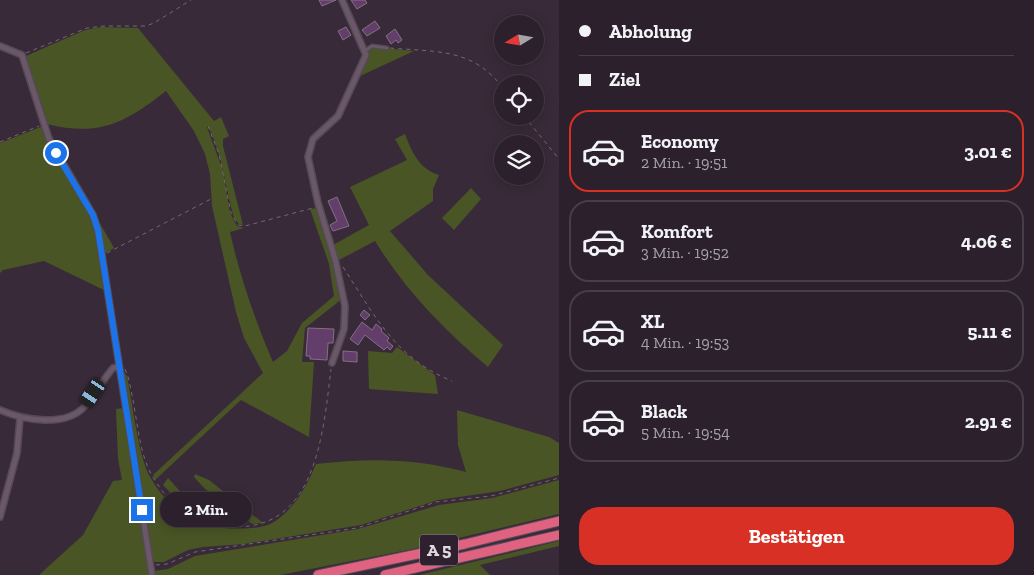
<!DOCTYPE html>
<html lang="de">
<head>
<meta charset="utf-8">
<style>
  :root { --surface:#2b202b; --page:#372d37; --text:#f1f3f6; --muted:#a6a3a9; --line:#473e47; --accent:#d93025 }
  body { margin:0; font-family:"Zilla Slab",serif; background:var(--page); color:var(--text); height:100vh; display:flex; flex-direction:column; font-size:19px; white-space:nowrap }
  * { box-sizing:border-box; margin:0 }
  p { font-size:16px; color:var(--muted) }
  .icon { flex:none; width:28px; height:28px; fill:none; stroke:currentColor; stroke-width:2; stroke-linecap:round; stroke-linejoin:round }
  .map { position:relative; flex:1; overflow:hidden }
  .details { display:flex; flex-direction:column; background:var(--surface); width:475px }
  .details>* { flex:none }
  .hud { display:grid; align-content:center; height:110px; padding:0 20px; background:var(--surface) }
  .needle { width:32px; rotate:259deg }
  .buttons { position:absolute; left:494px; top:15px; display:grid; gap:10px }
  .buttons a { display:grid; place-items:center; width:50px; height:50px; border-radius:50%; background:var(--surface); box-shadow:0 2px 12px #0003,0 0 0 1px var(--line); font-size:25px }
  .end { position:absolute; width:22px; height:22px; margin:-11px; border:6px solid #1a73e8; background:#fff; box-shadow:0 0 0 2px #fff }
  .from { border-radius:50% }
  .bubble { position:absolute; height:35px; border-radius:18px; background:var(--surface); box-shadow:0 2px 12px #0003,0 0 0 1px var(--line); font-size:16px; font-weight:700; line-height:35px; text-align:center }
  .car { position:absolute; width:15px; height:30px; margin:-15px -8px; border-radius:6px; box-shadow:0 0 4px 1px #0007; background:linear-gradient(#222 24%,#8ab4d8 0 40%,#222 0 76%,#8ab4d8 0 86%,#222 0) }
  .hud b { display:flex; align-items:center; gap:18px; height:48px; font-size:19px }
  .hud b+b { border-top:1px solid var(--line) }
  .hud i { width:12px; height:12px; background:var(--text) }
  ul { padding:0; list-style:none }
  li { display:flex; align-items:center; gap:15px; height:82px; margin:0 10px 8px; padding:0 10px; border:2px solid var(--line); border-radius:20px }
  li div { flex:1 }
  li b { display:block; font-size:19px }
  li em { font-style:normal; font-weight:700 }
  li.on { border-color:var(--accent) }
  li>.icon { width:45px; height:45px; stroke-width:1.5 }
  .button { display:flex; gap:10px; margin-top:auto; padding:10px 20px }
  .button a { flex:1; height:58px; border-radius:20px; background:var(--accent); color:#fff; font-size:20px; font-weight:700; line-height:58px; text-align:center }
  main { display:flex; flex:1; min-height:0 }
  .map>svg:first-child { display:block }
</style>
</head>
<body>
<main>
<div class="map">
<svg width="559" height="575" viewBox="0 0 559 575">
  <rect width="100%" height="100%" fill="#392a39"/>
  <!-- green -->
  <path fill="#495525" d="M101,27L138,28L214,121L221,117L229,136L223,139V146L243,225L239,224L234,218C225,187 223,156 208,126L207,127L223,171L230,213L237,226L244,228L230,232C240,277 255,320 273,362L287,351L302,323L334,296L329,264L310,209L318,208L332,252L342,299L305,328L302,362H314L309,437L241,400L155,480L153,475L263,373L244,338L236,312L212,206L210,174L205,154L194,131L166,91C125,123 99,137 47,124L26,56L85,30Z
    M372,47L414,51L358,77L368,50Z
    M43,126L91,214L97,232L106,291L44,261L3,270L0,273V143Z
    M405,134C412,152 419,169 439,175L433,189V201L390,231L428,275L503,345L488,367C444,330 405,290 375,241L339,260L333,245L369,225L350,187L407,160L395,139Z
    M471,188L481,199L454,230L442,218Z
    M93,211L114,248L104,254Z
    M397,347L435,375L438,394L369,389L368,351L392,353Z
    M123,371L127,376C132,401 138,451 148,473C156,489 173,510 188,519C205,529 257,533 274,522C294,509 307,486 316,464C369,458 414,458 466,472L458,445L457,410L549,437L559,443V475L500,491L438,500L361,525L244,544L203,547L188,550L164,562H155L151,559Z
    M124,408L149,575H39L83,535L113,481L122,480L118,459L116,409Z
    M195,474L209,480L263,523L252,524L205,489L194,477Z
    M168,478L208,522L195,519L163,485Z
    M559,480V514L413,549L280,575H155L154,571L168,569L195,556L358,529L439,505L492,498Z
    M559,541V546L480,565L490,575H419Z"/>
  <!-- building -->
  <path fill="#643e6a" stroke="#817083" d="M319,0H336L322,6Z
    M351,0H365L367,3L357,9Z
    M375,21L380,28L367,36L362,30Z
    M346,27L351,35L343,40L338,31Z
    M395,29L402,40L398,43L396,40L391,44L386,36Z
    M337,197L349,226L333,231L330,225L337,221L328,201Z
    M364,310L370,315L365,320L360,315Z
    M362,322L372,330L376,324L382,329L381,331L389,338L387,341L393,346L390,350L387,347L384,350L365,335L358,345L350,339Z
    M308,328L334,329L333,343H328L327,360L310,359V356H306Z
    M343,351L357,352V362L343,361Z"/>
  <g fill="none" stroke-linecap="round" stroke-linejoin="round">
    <!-- lane casing -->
    <g stroke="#564956" stroke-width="5">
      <path id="lane" d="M366,50L372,46L387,48"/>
    </g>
    <!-- street casing -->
    <g stroke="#564956" stroke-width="8">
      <path id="street" d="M0,46L22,55L49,139L93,215L98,230L152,575
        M332,363L344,329L345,306L335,259L318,203L308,157L313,139L338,116L366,55L342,0
        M0,410C23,420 66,428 85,406C95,394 103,380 113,368L119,367
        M0,517L17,453L20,418"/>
    </g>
    <!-- highway casing -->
    <g stroke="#564956" stroke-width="11">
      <path id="highway" d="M318,575L465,544L559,521
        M385,575L559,535"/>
    </g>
    <!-- path -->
    <path stroke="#756775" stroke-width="1" stroke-dasharray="4 4" stroke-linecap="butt" d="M390,48C435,52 473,48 502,87
      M26,53L87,28L104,26H146L154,23L191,0
      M524,116L559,159
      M208,126L219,154L231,213L238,225L245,226L313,208
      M0,142L39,126
      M107,253L211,199
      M343,267C375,316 395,358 452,381
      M125,369C129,377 130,386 132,395C138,423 139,458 156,482C176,512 190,522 226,526C316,536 323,434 331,369
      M156,565L167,564L195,552L357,528L436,502L491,496L559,478"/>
    <!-- lane -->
    <use href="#lane" stroke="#6a5869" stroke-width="2.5"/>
    <!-- street -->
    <use href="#street" stroke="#6a5869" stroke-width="5"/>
    <!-- highway -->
    <use href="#highway" stroke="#df6280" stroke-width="9"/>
  </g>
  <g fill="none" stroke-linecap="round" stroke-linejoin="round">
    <!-- route -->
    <path stroke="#1a73e8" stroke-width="6" d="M56,153L93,215L98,230L142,510"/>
  </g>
  <g text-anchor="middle" stroke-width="5" stroke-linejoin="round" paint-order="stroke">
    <!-- shield labels -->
    <rect fill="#2f202f" stroke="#aca1ac" stroke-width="1" x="420" y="534.5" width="38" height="31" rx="4"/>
    <g font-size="18" font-weight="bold" fill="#e2d8e2">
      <text x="439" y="556">A 5</text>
    </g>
  </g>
</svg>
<div class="buttons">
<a><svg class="needle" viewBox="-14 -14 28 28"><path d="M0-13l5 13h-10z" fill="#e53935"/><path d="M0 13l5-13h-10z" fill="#a6a3a9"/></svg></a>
<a><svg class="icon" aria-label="locate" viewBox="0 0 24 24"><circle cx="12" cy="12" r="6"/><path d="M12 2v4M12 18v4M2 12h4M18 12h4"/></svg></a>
<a><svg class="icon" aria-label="layers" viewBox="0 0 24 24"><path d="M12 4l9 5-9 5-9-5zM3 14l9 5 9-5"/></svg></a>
</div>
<i class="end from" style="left:56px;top:153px"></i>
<i class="end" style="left:142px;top:510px"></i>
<div class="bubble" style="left:160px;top:492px;width:92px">2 Min.</div>
<i class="car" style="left:93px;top:393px;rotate:214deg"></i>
</div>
<section class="details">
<div class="hud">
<b><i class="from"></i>Abholung</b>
<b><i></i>Ziel</b>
</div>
<ul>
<li class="on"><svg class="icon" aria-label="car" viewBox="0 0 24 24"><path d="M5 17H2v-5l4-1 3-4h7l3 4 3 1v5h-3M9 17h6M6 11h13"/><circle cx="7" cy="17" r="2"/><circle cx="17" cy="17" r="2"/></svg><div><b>Economy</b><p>2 Min. · 19:51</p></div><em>3.01 €</em></li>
<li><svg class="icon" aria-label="car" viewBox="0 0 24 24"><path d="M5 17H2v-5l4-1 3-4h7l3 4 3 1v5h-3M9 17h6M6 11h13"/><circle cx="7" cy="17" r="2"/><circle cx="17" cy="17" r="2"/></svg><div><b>Komfort</b><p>3 Min. · 19:52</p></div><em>4.06 €</em></li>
<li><svg class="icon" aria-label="car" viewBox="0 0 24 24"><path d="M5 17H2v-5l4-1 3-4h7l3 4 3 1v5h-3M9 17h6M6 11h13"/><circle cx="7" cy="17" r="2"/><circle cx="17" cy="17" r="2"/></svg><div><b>XL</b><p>4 Min. · 19:53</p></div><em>5.11 €</em></li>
<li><svg class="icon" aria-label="car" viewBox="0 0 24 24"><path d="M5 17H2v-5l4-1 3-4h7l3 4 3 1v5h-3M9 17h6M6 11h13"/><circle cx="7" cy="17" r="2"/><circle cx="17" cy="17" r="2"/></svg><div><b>Black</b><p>5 Min. · 19:54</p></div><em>2.91 €</em></li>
</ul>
<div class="button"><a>Bestätigen</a></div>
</section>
</main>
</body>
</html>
